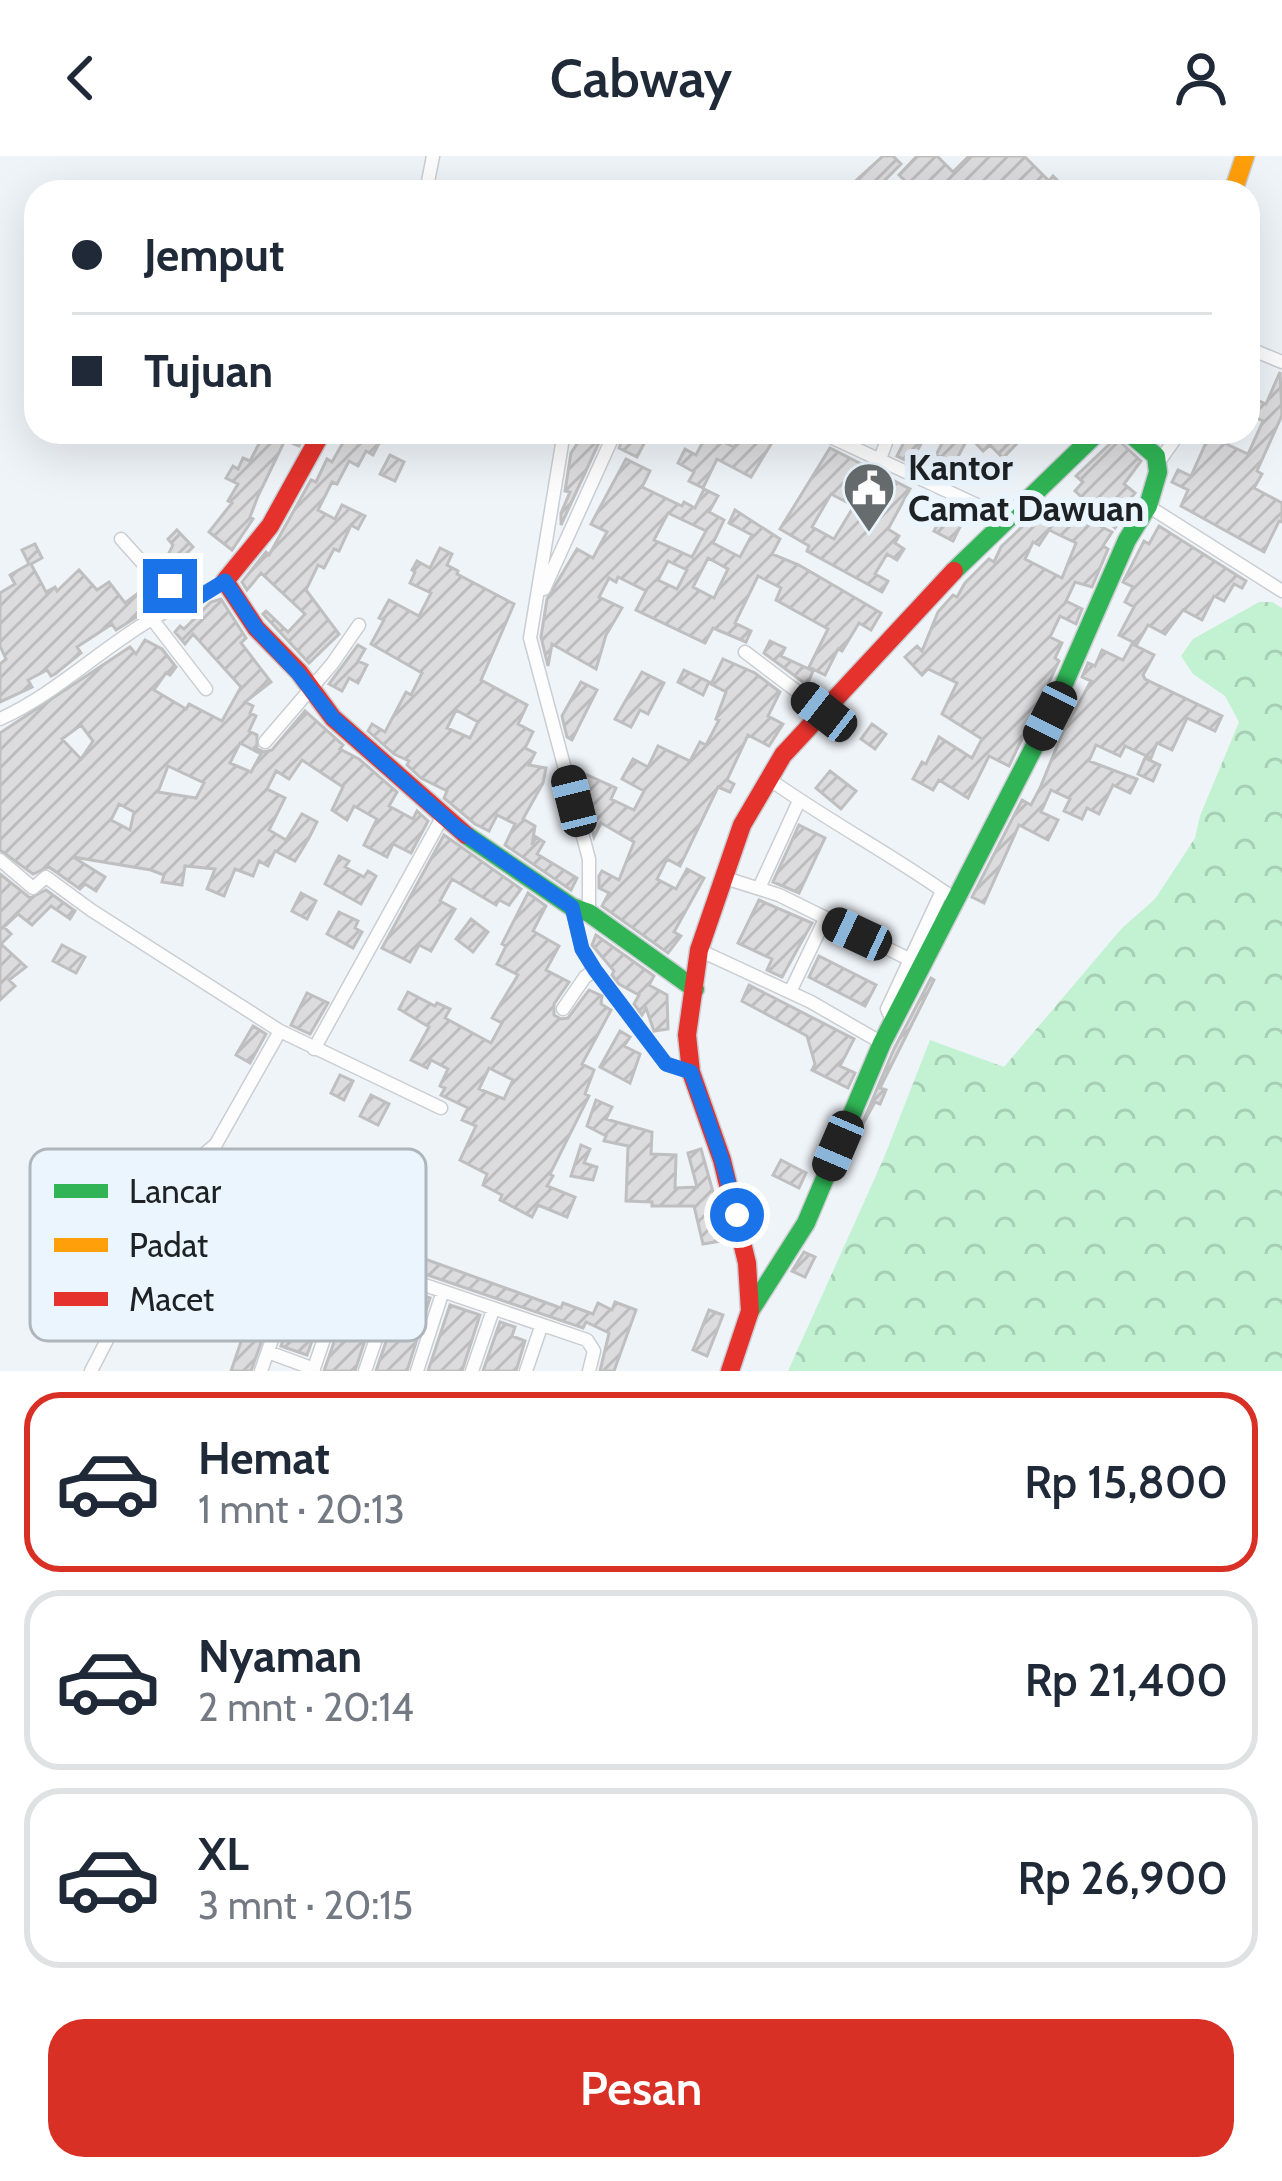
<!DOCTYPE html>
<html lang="id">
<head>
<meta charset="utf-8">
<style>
  :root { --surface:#fff; --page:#f2f2f3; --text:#1f2937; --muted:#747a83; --line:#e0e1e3; --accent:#d93025 }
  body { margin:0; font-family:Cabin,sans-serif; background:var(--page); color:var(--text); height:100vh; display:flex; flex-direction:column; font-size:45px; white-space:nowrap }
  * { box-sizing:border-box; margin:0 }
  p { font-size:39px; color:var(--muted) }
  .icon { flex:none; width:66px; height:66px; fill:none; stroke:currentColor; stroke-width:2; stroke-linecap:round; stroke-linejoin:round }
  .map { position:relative; height:1215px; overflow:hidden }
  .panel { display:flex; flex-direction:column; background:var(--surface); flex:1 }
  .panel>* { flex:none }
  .guide { position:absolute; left:24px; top:24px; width:1236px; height:264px; border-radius:36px; box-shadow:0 12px 48px #0002; display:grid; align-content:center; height:264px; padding:0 48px; background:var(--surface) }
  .end { position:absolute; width:54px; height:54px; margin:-27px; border:15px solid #1a73e8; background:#fff; box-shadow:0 0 0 6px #fff }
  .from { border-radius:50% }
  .car { position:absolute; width:36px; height:72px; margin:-36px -18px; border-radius:15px; box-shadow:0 0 9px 3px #0007; background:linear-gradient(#222 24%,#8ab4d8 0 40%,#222 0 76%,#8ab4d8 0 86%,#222 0) }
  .guide b { display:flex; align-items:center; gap:42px; height:114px; font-size:45px }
  .guide b+b { border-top:3px solid var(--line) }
  .guide i { width:30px; height:30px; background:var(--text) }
  ul { padding:21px 0 0; list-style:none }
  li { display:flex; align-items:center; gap:36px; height:180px; margin:0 24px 18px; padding:0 24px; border:6px solid var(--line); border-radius:36px }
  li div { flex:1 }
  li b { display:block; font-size:45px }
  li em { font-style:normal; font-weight:600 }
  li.selected { border-color:var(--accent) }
  li>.icon { width:108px; height:108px; stroke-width:1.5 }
  .button { display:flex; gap:24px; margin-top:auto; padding:24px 48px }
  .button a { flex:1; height:138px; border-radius:36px; background:var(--accent); color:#fff; font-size:48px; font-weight:600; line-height:138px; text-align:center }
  header { display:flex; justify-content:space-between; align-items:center; height:156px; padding:0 48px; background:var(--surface); font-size:54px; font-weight:600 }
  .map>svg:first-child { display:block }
</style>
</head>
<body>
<header><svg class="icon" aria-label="back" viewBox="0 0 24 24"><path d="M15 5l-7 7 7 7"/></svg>Cabway<svg class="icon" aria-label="person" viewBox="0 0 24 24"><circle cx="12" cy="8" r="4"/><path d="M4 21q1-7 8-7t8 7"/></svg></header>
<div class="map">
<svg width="1282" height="1215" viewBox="0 0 1282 1215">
  <defs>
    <pattern id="forest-crowns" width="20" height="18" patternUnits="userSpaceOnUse" patternTransform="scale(3)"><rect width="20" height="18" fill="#c2f2d2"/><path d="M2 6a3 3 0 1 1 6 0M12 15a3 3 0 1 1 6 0" fill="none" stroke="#a6cfb4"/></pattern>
    <pattern id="building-hatch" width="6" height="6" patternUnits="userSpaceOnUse" patternTransform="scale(3)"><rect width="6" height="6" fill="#dcdcde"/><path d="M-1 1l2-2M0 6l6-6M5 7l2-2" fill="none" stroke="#bcbcbe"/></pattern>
  </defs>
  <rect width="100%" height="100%" fill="#eff4f9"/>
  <!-- forest -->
  <path fill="url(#forest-crowns)" d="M1259,446H1272L1282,452V1215H788L883,1004L930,884L1004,911L1122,772L1155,743L1195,682L1200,660L1239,566L1225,540L1193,518L1181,500L1193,483Z"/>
  <!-- building -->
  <path fill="url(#building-hatch)" stroke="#bfbfc0" stroke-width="3" fill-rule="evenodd" d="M883,0H893L901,8L873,36H856L850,30Z
    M917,0H937L953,16L969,0H1024L1049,25L1053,20L1069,36H917L899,19Z
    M1280,216L1282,259L1257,315L1262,318L1254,332L1282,347V366L1279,365L1264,396L1181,350L1188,334L1172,326L1178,314L1191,320L1209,280L1248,298L1263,265L1248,258V240L1266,248Z
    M265,276H293L304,281L299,290L285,284L258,340L250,361L253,363L232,394L209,376L232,347L228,345L238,328L226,322L233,310L238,313L243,302L250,305Z
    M349,276H385L373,299L366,295L358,310L349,305L337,328L332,326L318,354L335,363L342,349L365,360L358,373L351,369L339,395L334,393L324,412L318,409L306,434L339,478L309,507L263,458L266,455L288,476L305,458L261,417L247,434L242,426L266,396L269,399L311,324L316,326L327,303L332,306Z
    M585,276L602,280L561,369V357L570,336L565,335L571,297Z
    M625,276H650L637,301L619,292Z
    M743,276H770L776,280L751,321L717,303L703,332L689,325L694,316L678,307L685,293L696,299L707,278L734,291Z
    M909,276H927L911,307L897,300Z
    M948,276H1028L1003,302L990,289L983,295L969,280L954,308L936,299Z
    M1116,282L1141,305L1124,328L1135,337L1122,353L1126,356L1115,372L1075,335L1083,326L1076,320Z
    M830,292L910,333L888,373L899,380L895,387L904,393L897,404L887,398L875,418L888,425L882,436L807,395L809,390L780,373ZM831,338L854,350L834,383L812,371Z
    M390,299L404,306L395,325L380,318Z
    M626,303L650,315L642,331L682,350L684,346L695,352L704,333L718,340L709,356L724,364L713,387L740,401L752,379L729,367L735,354L780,383L772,398L799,409L881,457L871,474L859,467L842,495L838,493L825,519L809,511L828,473L776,444L781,432L758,420L735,467L751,475L746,486L713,472L705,487L636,454L646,435L618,421L616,426L609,422L599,441L622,452L606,479L596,513L552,488L548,510L541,481L547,443L577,393L593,402L607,376L591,368ZM668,357L706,375L692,401L654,384ZM708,402L728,413L714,442L693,431ZM668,405L687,414L677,433L658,424Z
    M1049,345L1112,376L1103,390L1108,393L1092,431L1075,426L1066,445L1082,453L1076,468L1060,460L1050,481L1062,487L1055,502L1059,505L1009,610L989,600L968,642L939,624L933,634L913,623L922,606L926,608L939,581L972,602L982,583L942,558L957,527L928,513L922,519L905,501L917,490L922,495L938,456L953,439L957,441L965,427L989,403L994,406L1001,391ZM1049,374L1076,387L1062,422L1025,403L1033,386L1039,389Z
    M947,350L966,359L953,385L934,375Z
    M1159,370L1246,425L1242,432L1234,428L1224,445L1214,440L1202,464L1183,454L1165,478L1148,469L1137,488L1119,479L1134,451L1125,446L1133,431L1123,426L1144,385L1149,388Z
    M177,374L193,391L178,406L191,413L183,427L162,411L173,389L168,383Z
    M35,388L42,402L31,408L46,436L55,431L57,435L79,414L97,434L109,426L125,447L145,432L159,447L116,474L112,468L77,491L81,497L55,518L51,520L47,514L28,524L32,531L0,546V508L6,503L0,490V437L15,428L10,419L29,408L22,394Z
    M440,392L452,398L447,409L458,415L457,418L514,448L481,524L527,549L518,568L533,576L525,592L535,597L529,609L546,612L543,627L523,663L535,670L532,689L536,681L544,686L537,698L577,722L571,734L505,689L515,668L497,659L489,675L475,668L444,642L447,635L421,622L407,609L409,605L394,598L368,575L372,568L385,576L406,536L411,539L422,517L371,488L384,464L379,462L389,444L419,460L431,437L410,427L415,416L412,414L417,405L430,412ZM456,554L478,566L470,582L447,572Z
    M221,443L246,482L241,487L271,526L245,546L253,550L250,557L256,560L249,575L257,579V593L264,596L272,594L305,555L343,589L340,593L359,603L397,636L389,650L413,663L417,655L428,665L411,697L393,688L387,701L364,689L377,663L354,650L347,664L332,654L343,631L302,604L289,623L276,615L267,633L285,642L269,674L286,684L302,658L317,666L309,682L295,705L275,695L268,710L259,705L253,720L235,713L224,740L207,733L215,713L185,710L182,729L162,726L164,719L151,714L73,701L105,721L96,735L85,728L80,733L49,711L33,718L0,694V577L130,491L136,498L145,484L162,493L176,511L170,519L166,517L154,534L186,553L189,548L222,565L241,531L193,478L185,488L175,476L180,470L184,473L211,446ZM81,569L93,585L81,603L62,583ZM240,587L261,598L251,616L230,607ZM168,610L204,627L196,642L158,636ZM119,648L134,656L130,674L111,664Z
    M770,485L785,492L781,500L813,515L807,529L764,497Z
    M1132,488L1154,499L1143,519L1145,523L1222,560L1215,575L1187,562L1172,594L1157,587L1151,602L1125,590L1120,600L1096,589L1089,605L1137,623L1130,637L1113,629L1099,658L1087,652L1082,663L1064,655L1070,643L1051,634L1041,656L1058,664L1048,684L1019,669L984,747L972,741L1022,644L1031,649L1040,632L1062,578L1091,525L1082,521L1088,507L1095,510L1102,494L1123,504Z
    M358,489L365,493L358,505L367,509L358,527L349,522L342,535L329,528Z
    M723,503L755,517L780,536L768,560L783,568L769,590L748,579L727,624L734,628L730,636L718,631L680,710L667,703L657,723L676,733L687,713L704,722L674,776L681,780L668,797L602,750L609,737L599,732V720L602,715L619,724L634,686L601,667L594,681L576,614L616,632L611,643L634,654L644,635L622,623L633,603L648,611L658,590L690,605L700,586L706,589L719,564L716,563L726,536L711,528Z
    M684,514L709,526L703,539L678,526Z
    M642,516L664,527L648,558L640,554L631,571L615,563Z
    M581,526L597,534L572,584L567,581L562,560Z
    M872,568L886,578L875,593L861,583Z
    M1145,602L1160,609L1153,625L1138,618Z
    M830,615L856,635L841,653L816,632Z
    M799,669L825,682L799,737L773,726Z
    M444,679L521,733L509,749L499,744L496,749L452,723L440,745L455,753L431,795L419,789L410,806L382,792Z
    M339,700L349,705L345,711L364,721L368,715L376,720L361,748L325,728Z
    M0,718L30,742L46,734L75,755L70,763L51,750L32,769L18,758L4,771L11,778L1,788L26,811L9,824L15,830L0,844Z
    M301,737L316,745L307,763L292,755Z
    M528,737L546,750L533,775L559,790L546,814L569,826L554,848V859L561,863L568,862L589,834L602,840L601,848L611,854L582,908L594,914L585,938L589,940L550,1018L553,1020L547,1030L575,1041L567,1061L538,1049L532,1061L500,1044L502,1039L483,1029L487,1018L460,1004L476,970L462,964L468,952L441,939L445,932L440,930L448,913L431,904L427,912L411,904L429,871L399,853L408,836L435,850L437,847L450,853L445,862L491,887L502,867L492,862L518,819L497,808L506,790L502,788ZM489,912L513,924L504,943L479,933Z
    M759,744L812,767L782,821L767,814L772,803L738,787Z
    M339,756L358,765L355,772L362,776L353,792L327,778Z
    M471,763L488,776L473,796L456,783Z
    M596,779L654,820L649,829L667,839L668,873L654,875L646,852L642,859L634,848L639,839L619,828L612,819L614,815L592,789Z
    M62,789L85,801L76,817L53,805Z
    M819,800L876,829L865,850L809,821Z
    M931,822L934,824L880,932L886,934L880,948L875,946L859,975L894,893Z
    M749,829L854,883L840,910L855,917L848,932L812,914L815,908L807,880L742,845Z
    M307,837L328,847L310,878L291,869Z
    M253,870L266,878L250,907L236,899Z
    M620,875L630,881L624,890L640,898L630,927L600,911Z
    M340,919L353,925L344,944L331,937Z
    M371,939L389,948L378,969L360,960Z
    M596,944L612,951L606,963L652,976L651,998L676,999L675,1032L697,1031L688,997L701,993L715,1043L709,1045L721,1085L703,1088L694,1050H652V1046L626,1045L628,990L604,985L606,980L587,970Z
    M581,989L590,993L584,1007L597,1011L593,1024L571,1020Z
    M781,1004L806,1017L799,1032L773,1019Z
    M276,1084L295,1092L251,1215H231Z
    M804,1096L815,1101L805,1121L792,1115Z
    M422,1102L561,1152L563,1147L593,1158L598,1147L612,1154L615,1146L636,1154L614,1215H600L609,1177L586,1166L583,1172L416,1115Z
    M326,1107L338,1111L307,1199L281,1190L309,1109Z
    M358,1117L384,1126L355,1215H324Z
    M404,1133L430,1142L407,1215H376Z
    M450,1149L480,1159L462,1215H428Z
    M709,1154L723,1159L707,1200L693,1194Z
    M500,1166L515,1171L512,1180L525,1185L516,1215H483Z"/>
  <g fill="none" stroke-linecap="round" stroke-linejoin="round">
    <!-- street casing -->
    <g stroke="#caced2" stroke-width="15">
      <path id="street" d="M426,36L433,0
        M1248,192L1282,206
        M564,276L530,482L589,703V757
        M820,276L1005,362
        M880,303L890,276
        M1158,307L1180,276
        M1148,350L1282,435
        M121,383L148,413L191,446
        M544,433L615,276
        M152,463L206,533
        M745,496L823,555
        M0,563C55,538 98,495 150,464C174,450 201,440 225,425
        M265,586L332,508L359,469
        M769,623C831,667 895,700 956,744
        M0,704L33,732L46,721L91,754L280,875L441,952
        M722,721L779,739L923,810
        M759,732L799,645
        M572,751L582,793L595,814L666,908L690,916
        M699,794L811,846L882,887
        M790,836L825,763
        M563,853L585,821L595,814
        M893,866L887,853L942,735
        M314,893L443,660
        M268,1196L314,1213
        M91,1215L202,1000L216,988L280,875
        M261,1215L301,1100L327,1096L587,1184L594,1195L589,1215
        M313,1215L351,1104
        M365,1215L398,1119
        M417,1215L443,1135
        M472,1215L493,1154
        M526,1215L541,1171"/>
    </g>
    <!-- fast casing -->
    <g stroke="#caced2" stroke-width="21">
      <path id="fast" d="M954,415L1098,276
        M466,679L572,751L589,757L695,833
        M750,1155L806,1067L882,887L1050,560L1127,384L1148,350L1158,316L1156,300L1128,276"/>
    </g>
    <!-- slow casing -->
    <g stroke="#caced2" stroke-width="21">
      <path id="slow" d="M1233,36L1245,0"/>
    </g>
    <!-- jam casing -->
    <g stroke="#caced2" stroke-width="21">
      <path id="jam" d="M322,276L270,370L225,425L256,472L299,516L333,562L466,679
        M730,1215L750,1155L747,1107L722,1004L691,916L687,879L699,794L742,669L783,599L954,415"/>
    </g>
    <!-- street -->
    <use href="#street" stroke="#fdfdfe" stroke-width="12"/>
    <!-- fast -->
    <use href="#fast" stroke="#30b455" stroke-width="18"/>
    <!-- slow -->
    <use href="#slow" stroke="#ff9f0a" stroke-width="18"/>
    <!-- jam -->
    <use href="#jam" stroke="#e5322d" stroke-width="18"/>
  </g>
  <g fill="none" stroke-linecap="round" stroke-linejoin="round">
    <!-- route -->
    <path stroke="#1a73e8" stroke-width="15" d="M170,430L191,446L225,425L256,472L298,517L333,562L458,673L572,751L582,793L595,814L666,908L691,916L722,1004L737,1059"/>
  </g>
  <!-- icons -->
  <defs>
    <g id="civic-pin" transform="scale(2.7)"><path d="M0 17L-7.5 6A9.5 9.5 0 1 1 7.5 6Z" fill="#676c6f" stroke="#ebf5fd"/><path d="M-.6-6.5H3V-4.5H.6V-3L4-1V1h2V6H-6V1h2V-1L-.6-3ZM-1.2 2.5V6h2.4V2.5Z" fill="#fff"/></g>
  </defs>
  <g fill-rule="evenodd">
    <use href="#civic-pin" x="869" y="332"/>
  </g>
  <g text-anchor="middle" stroke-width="12" stroke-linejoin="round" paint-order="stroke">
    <!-- poi labels -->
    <g font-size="36" font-weight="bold" fill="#1e2225" stroke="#ebf5fd" text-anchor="start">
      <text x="908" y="324">Kantor<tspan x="908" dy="41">Camat Dawuan</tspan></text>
    </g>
  </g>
  <!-- legend -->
  <rect x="30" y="993" width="396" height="192" rx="18" fill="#ebf5fd" stroke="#aeb6bc" stroke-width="3"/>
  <rect x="54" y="1028" width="54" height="14" fill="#30b455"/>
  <rect x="54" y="1082" width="54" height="14" fill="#ff9f0a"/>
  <rect x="54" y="1136" width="54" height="14" fill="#e5322d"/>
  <g font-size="33" fill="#1e2225">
    <text x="129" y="1047">Lancar</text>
    <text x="129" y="1101">Padat</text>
    <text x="129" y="1155">Macet</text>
  </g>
</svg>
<i class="end from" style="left:737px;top:1059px"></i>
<i class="end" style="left:170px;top:430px"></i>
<i class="car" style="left:824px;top:556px;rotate:308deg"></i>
<i class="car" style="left:1050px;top:560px;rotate:207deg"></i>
<i class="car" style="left:574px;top:645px;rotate:346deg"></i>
<i class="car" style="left:857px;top:778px;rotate:295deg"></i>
<i class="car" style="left:838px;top:990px;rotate:203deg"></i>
<div class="guide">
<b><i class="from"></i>Jemput</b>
<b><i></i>Tujuan</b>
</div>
</div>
<section class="panel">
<ul>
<li class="selected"><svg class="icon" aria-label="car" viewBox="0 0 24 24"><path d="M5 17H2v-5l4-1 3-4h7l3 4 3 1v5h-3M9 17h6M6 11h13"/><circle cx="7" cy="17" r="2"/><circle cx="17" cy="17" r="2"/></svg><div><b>Hemat</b><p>1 mnt · 20:13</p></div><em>Rp 15,800</em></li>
<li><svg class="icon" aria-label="car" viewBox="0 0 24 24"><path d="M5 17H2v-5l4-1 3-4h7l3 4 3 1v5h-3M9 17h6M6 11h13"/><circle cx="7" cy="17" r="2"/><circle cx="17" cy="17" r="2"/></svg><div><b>Nyaman</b><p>2 mnt · 20:14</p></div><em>Rp 21,400</em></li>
<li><svg class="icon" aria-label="car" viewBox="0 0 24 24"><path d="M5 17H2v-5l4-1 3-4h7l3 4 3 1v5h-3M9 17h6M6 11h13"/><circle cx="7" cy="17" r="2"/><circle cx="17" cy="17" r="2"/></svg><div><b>XL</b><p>3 mnt · 20:15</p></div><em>Rp 26,900</em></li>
</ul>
<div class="button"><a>Pesan</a></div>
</section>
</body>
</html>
